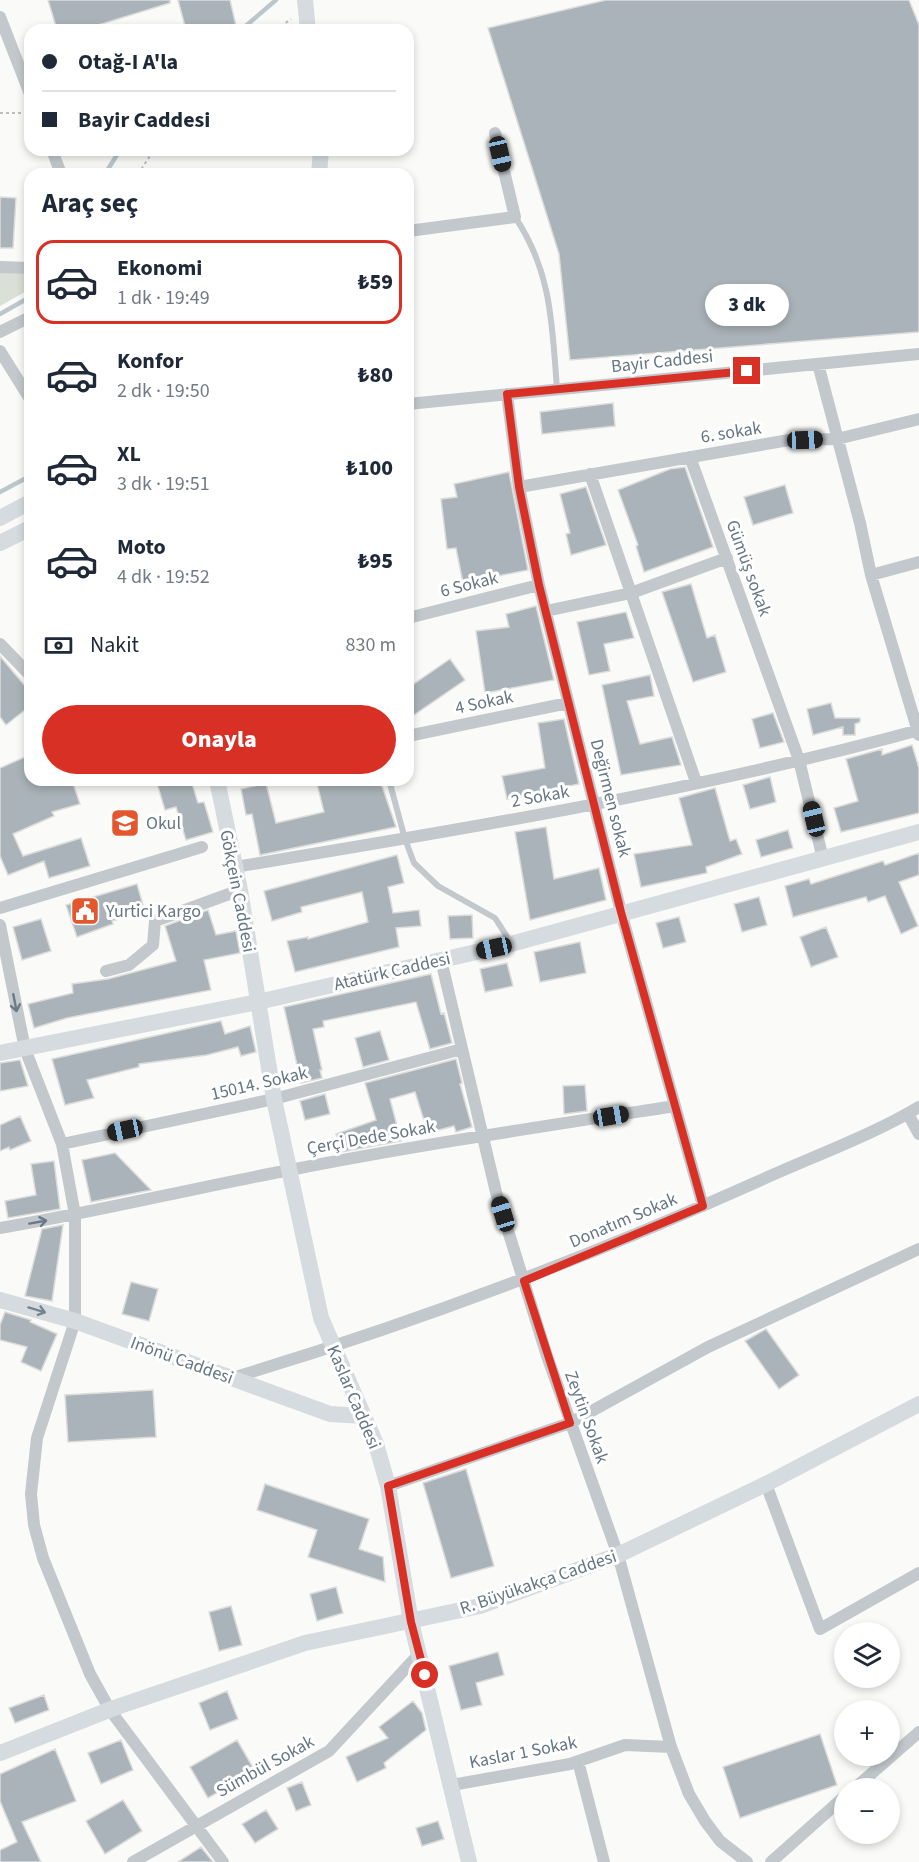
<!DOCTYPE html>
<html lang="tr">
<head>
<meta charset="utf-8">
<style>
  :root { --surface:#fff; --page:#f6f6f7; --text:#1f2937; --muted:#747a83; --line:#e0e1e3; --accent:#d93025 }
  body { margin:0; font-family:"Source Sans 3",sans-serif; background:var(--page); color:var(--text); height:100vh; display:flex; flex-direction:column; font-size:22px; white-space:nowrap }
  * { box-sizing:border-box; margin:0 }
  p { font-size:20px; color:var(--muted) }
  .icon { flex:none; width:33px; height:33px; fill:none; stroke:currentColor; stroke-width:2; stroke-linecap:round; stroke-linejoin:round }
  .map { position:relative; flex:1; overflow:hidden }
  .side { position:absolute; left:24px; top:168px; width:390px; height:618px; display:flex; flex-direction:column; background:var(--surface); border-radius:18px; box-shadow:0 3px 9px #0003 }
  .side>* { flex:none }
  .top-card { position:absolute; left:24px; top:24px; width:390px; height:132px; border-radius:18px; box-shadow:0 3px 9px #0003; display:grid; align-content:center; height:132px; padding:0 18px; background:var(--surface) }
  .controls { position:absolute; left:834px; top:1622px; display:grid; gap:12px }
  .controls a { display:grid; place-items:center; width:66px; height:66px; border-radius:50%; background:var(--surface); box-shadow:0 3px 9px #0003; font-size:30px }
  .end { position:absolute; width:27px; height:27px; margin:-14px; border:8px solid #d93025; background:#fff; box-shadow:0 0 0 3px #fff }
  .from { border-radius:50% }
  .bubble { position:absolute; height:42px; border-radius:21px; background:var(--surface); box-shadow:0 3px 9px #0003; font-size:20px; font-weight:800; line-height:42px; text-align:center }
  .car { position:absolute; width:18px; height:36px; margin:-18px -9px; border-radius:8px; box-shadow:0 0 4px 2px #0007; background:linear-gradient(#222 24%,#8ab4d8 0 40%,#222 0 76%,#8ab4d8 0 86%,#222 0) }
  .top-card b { display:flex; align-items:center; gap:21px; height:57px; font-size:22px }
  .top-card b+b { border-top:2px solid var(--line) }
  .top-card i { width:15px; height:15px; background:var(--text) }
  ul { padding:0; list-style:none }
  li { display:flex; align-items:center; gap:18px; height:84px; margin:0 12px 9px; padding:0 6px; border:3px solid transparent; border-radius:18px }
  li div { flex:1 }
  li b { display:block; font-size:22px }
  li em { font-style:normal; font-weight:800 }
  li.on { border-color:var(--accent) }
  li>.icon { width:54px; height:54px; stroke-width:1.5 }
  h2 { padding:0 18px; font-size:27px; line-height:72px }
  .pay { display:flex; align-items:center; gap:15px; height:66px; padding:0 18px; font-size:22px }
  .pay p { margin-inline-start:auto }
  .button { display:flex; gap:12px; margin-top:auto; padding:12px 18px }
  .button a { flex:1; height:69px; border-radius:36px; background:var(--accent); color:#fff; font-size:24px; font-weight:800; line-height:69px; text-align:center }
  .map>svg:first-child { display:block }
</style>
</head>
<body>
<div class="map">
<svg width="919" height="1862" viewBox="0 0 919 1862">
  <rect width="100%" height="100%" fill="#fafaf8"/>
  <!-- green -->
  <path fill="#dadfd7" d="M0,271L30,272V289L0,306Z"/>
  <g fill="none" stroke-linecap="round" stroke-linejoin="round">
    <!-- stream -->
    <path stroke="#bbc7cb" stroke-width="4.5" d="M241,30L276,0
      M105,174L120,150
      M0,314L30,297
      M0,492L30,476"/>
  </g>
  <!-- building -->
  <path fill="#aab3b9" stroke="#dcdcda" stroke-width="1.5" d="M48,0H170V3L82,30H57Z
    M178,0H230L237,30H186Z
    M606,0H909L919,25V332L570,360L559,254L488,28Z
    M0,197L16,198L13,248H0Z
    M613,403L615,426L542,434L540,412Z
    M685,467L713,547L644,572L636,546L638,545L618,490L670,469Z
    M509,472L528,570L463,583L456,548L447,549L441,499L457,497L454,484Z
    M785,485L793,513L753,525L744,497Z
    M586,487L606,545L571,555L566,534L570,533L560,494Z
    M691,584L707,638L715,635L726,672L693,682L662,592Z
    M536,606L554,680L485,693L476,631L509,627L506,614Z
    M626,612L634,638L604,644L610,671L589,675L577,622Z
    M0,656L30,692V706L6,725L0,717Z
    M450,659L465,680L408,719V688Z
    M650,675L654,696L627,701L640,744L672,737L681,765L621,775L602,685Z
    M831,703L835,718H860V722L855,724V735H843V727L813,735L807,709Z
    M773,713L784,742L760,748L752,719Z
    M564,719L579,784L507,799L502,776L545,768L538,723Z
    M912,745L919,768V813L841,832L834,808L858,801L846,759L882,749V755Z
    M27,756L30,780H72L80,804L52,812L54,816L13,834L23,856L81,838L90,866L49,878L44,861L8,875L0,856V768Z
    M770,777L776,802L750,809L743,785Z
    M156,780H191L198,803L204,802L213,832L186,840L176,807L165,810Z
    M316,780H380L396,827L260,855L252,814L246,815L241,789L266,783L276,823L324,812Z
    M715,788L730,841L736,839L742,854L706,867L707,873L641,887L634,854L692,845L679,798Z
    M546,827L554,879L599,868L606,900L530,920L515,832Z
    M788,830L793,848L761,857L756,840Z
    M919,853V875L899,882L918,926L901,934L885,896L868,902L866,897L793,917L785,886L809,879L811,884L883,861L885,865Z
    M397,855L404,883L388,887L393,913L419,910L421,926L396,928L399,947L295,972L287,941L308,937V939L368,922L362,892L301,907L302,912L272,921L264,891Z
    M137,884L145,912L112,921L113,924L77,937L66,905Z
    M759,897L767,925L742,932L734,904Z
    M208,910L216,935L236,931L240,953L204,960L211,990L67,1018L34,1028L28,1004L73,993L72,984L108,979L176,961L165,926Z
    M472,915L473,938L450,939L448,916Z
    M679,917L686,942L663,948L656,923Z
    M41,919L51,951L22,960L13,927Z
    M826,927L838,957L811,967L800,937Z
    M580,942L586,973L540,982L534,952Z
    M507,963L513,986L485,992L480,969Z
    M431,974L441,1014L444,1013L452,1043L430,1049L416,1002L323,1021L324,1027L313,1029L322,1070H320L322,1078L301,1083L284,1007Z
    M221,1021L225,1034L250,1026L256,1052L241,1056L238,1047L207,1055L139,1064V1067L87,1080L94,1098L65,1105L52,1059Z
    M380,1031L389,1060L363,1067L355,1038Z
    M456,1059L462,1083L460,1084L472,1127L456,1132L454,1126L428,1133L415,1092L390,1099L401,1141L342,1152L336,1134L376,1120L365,1083Z
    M20,1060L28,1086L0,1091V1063Z
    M585,1085L587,1111L564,1114L563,1086Z
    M325,1094L330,1114L305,1120L300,1101Z
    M20,1116L31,1141L10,1150L9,1147L0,1151V1125Z
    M115,1153L151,1190L91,1202L82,1160Z
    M54,1161L60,1209L8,1218L5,1201L36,1195L31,1164Z
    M63,1225L52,1301L25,1296L42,1229Z
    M131,1282L158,1289L149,1321L122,1314Z
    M5,1312L31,1320L30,1322L57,1334L41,1371L21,1362L27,1347L0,1340V1325Z
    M766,1329L799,1375L779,1389L745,1341Z
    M153,1390L156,1437L68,1442L65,1395Z
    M466,1469L494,1566L451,1578L423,1483Z
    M265,1484L369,1519L359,1549L383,1557L385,1582L308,1557L317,1530L257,1510Z
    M336,1587L343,1613L317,1621L310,1594Z
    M231,1606L242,1645L219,1651L209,1612Z
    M498,1652L504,1675L476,1683L482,1705L461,1710L449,1666Z
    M227,1691L238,1719L210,1730L199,1703Z
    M44,1695L49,1710L15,1723L9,1708Z
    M413,1701L422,1713L426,1730L384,1763L386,1768L357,1782L346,1757L388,1738L379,1727Z
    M820,1734L837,1785L740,1818L723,1767Z
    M121,1740L133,1770L101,1784L88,1753Z
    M237,1740L255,1771L208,1798L190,1767Z
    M55,1749L76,1801L22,1822L41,1862H0V1850L17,1842L0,1801V1774Z
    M302,1782L311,1805L296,1811L287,1788Z
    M123,1800L142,1831L105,1854L86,1821Z
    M266,1810L278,1829L255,1843L242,1824Z
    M438,1821L444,1839L422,1846L416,1828Z
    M201,1847L213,1862H178Z"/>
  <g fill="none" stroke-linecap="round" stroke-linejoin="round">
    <!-- path -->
    <path stroke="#bbbfc2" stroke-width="2" stroke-dasharray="3 3" stroke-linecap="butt" d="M276,30L291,19
      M0,113H30
      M138,174L154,150"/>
    <!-- lane -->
    <path stroke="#c3c8cc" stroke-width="6" d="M515,217C552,272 552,325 557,389
      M389,780L405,839L414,863L438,886L495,918L511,943"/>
    <!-- street -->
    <path stroke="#c3c8cc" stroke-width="12" d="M0,17L30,94
      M52,150L61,174
      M408,231L515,217L495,133
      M0,267L30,268
      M0,332L30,317
      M0,351L30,399
      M818,364L860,523L871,575L919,735
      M507,394L519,487L539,585L621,912L703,1206
      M408,404L919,354
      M690,457L799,760L823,859
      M590,474L696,782
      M519,487L789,440L837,439L919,419
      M871,575L919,562
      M546,611L631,593L727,558
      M408,618L539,585
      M0,644L30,675
      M408,736L568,703
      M235,867C465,829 695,791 919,730
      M0,908L202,847
      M0,925L25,1049L62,1144L75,1215V1321L37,1438L31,1494L34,1525L43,1558L90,1674L110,1710L223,1862
      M441,960L496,1192L547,1356L618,1555L671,1747L689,1794L705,1821L720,1841L747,1862
      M106,971L129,965L153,945L155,921L240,890
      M908,1114L919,1134
      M62,1144L274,1099L462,1049
      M0,1228C97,1212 193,1188 290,1170C417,1145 546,1126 675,1106
      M232,1378C412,1324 587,1258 759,1181C809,1158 873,1135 919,1107
      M766,1484L820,1629L919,1573
      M388,1486L570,1423L708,1347L919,1249
      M578,1761L604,1862
      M452,1785L570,1764L625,1745L671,1747
      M855,1788L919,1732
      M133,1862L329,1751L420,1653
      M771,1862L844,1797"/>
    <!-- secondary -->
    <path stroke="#d6dbdf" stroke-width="16" d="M305,0L308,30
      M319,174L321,150
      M0,518L30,502
      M0,543L30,528
      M217,780L240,890L274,1099L321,1318L376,1444L388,1486L411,1622L469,1862
      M0,1053L258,1002L511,944L919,832
      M0,1300L75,1321L330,1414L364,1416
      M0,1753L114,1708L305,1643L480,1606L618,1555L766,1484L919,1404"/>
  </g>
  <!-- one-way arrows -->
  <defs><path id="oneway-shaft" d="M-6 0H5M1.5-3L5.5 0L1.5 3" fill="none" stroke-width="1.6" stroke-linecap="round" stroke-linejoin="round" transform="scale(1.5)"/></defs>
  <g stroke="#6a7a87">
    <use href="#oneway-shaft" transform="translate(15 1003) rotate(79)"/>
    <use href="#oneway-shaft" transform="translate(38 1222) rotate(-10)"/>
  </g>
  <use stroke="#768591" href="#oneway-shaft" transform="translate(37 1310) rotate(17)"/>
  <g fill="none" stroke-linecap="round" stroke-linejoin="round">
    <!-- route -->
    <path stroke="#d93025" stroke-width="8" d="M425,1675L411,1622L388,1486L570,1423L524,1281L703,1206L621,912L539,585L519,487L507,394L747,371"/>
  </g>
  <!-- icons -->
  <defs>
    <g id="school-square" transform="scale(1.5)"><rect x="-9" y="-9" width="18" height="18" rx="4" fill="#e4572e" stroke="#fff"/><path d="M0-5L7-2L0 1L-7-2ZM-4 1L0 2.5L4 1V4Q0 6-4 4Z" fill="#fff"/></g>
    <g id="civic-square" transform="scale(1.5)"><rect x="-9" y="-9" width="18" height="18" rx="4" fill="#e4572e" stroke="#fff"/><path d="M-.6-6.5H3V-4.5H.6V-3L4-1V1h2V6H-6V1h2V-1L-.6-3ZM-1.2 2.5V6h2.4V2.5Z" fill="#fff"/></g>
  </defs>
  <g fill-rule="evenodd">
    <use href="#school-square" x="125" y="823"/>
    <use href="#civic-square" x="85" y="911"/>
  </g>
  <g text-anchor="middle" stroke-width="6" stroke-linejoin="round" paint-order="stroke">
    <!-- street labels -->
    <g font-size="18" fill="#657683" stroke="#fff">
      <text transform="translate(662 361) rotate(-6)" y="6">Bayir Caddesi</text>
      <text transform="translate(731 432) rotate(-9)" y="6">6. sokak</text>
      <text transform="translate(749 568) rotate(70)" y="6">Gümüş sokak</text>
      <text transform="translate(469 584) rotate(-14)" y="6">6 Sokak</text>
      <text transform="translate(484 702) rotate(-12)" y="6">4 Sokak</text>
      <text transform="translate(540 796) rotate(-10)" y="6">2 Sokak</text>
      <text transform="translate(611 798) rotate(76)" y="6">Değirmen sokak</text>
      <text transform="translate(238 891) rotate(79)" y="6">Gökçein Caddesi</text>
      <text transform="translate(392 971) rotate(-13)" y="6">Atatürk Caddesi</text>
      <text transform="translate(259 1083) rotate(-13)" y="6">15014. Sokak</text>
      <text transform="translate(371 1137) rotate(-10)" y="6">Çerçi Dede Sokak</text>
      <text transform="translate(623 1220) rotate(-23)" y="6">Donatım Sokak</text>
      <text transform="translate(182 1360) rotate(20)" y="6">Inönü Caddesi</text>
      <text transform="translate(354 1397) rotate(67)" y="6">Kaslar Caddesi</text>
      <text transform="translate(587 1417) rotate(70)" y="6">Zeytin Sokak</text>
      <text transform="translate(538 1582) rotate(-19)" y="6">R. Büyükakça Caddesi</text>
      <text transform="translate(523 1752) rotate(-11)" y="6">Kaslar 1 Sokak</text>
      <text transform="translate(265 1766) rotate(-29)" y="6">Sümbül Sokak</text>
    </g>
    <!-- poi labels -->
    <g font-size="18" fill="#657683" stroke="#fff" text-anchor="start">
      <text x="146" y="829">Okul</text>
      <text x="106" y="917">Yurtici Kargo</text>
    </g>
  </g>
</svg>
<div class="controls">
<a><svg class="icon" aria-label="layers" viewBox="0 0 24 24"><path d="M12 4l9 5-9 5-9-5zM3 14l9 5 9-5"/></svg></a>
<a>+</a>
<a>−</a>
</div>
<i class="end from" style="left:425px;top:1675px"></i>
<i class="end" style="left:747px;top:371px"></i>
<div class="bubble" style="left:705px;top:284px;width:84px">3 dk</div>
<i class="car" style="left:500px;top:154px;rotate:167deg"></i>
<i class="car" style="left:805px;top:440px;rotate:88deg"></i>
<i class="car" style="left:814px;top:819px;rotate:346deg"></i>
<i class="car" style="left:494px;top:948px;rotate:258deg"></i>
<i class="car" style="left:611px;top:1116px;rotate:81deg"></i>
<i class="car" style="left:125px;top:1130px;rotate:258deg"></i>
<i class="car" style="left:503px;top:1214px;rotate:343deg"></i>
<div class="top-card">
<b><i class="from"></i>Otağ-I A'la</b>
<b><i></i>Bayir Caddesi</b>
</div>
<section class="side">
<h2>Araç seç</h2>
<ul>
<li class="on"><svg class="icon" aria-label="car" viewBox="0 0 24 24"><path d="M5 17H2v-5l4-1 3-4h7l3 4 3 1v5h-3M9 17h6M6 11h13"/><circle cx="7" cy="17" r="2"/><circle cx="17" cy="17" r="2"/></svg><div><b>Ekonomi</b><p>1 dk · 19:49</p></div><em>₺59</em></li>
<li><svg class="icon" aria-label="car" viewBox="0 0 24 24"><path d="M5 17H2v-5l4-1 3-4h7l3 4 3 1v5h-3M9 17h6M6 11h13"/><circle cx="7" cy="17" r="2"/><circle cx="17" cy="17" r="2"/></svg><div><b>Konfor</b><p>2 dk · 19:50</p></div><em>₺80</em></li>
<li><svg class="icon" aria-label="car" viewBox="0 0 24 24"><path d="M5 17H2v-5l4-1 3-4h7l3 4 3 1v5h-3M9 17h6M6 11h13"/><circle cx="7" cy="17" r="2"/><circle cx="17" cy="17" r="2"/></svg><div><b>XL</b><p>3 dk · 19:51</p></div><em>₺100</em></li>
<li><svg class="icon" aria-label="car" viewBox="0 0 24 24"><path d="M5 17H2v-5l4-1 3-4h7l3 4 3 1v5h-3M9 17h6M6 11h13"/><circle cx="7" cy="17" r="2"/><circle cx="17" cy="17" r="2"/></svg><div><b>Moto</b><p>4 dk · 19:52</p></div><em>₺95</em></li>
</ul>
<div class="pay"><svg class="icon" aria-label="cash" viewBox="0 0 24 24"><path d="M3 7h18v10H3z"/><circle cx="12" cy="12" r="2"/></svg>Nakit<p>830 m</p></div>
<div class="button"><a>Onayla</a></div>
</section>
</div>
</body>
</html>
